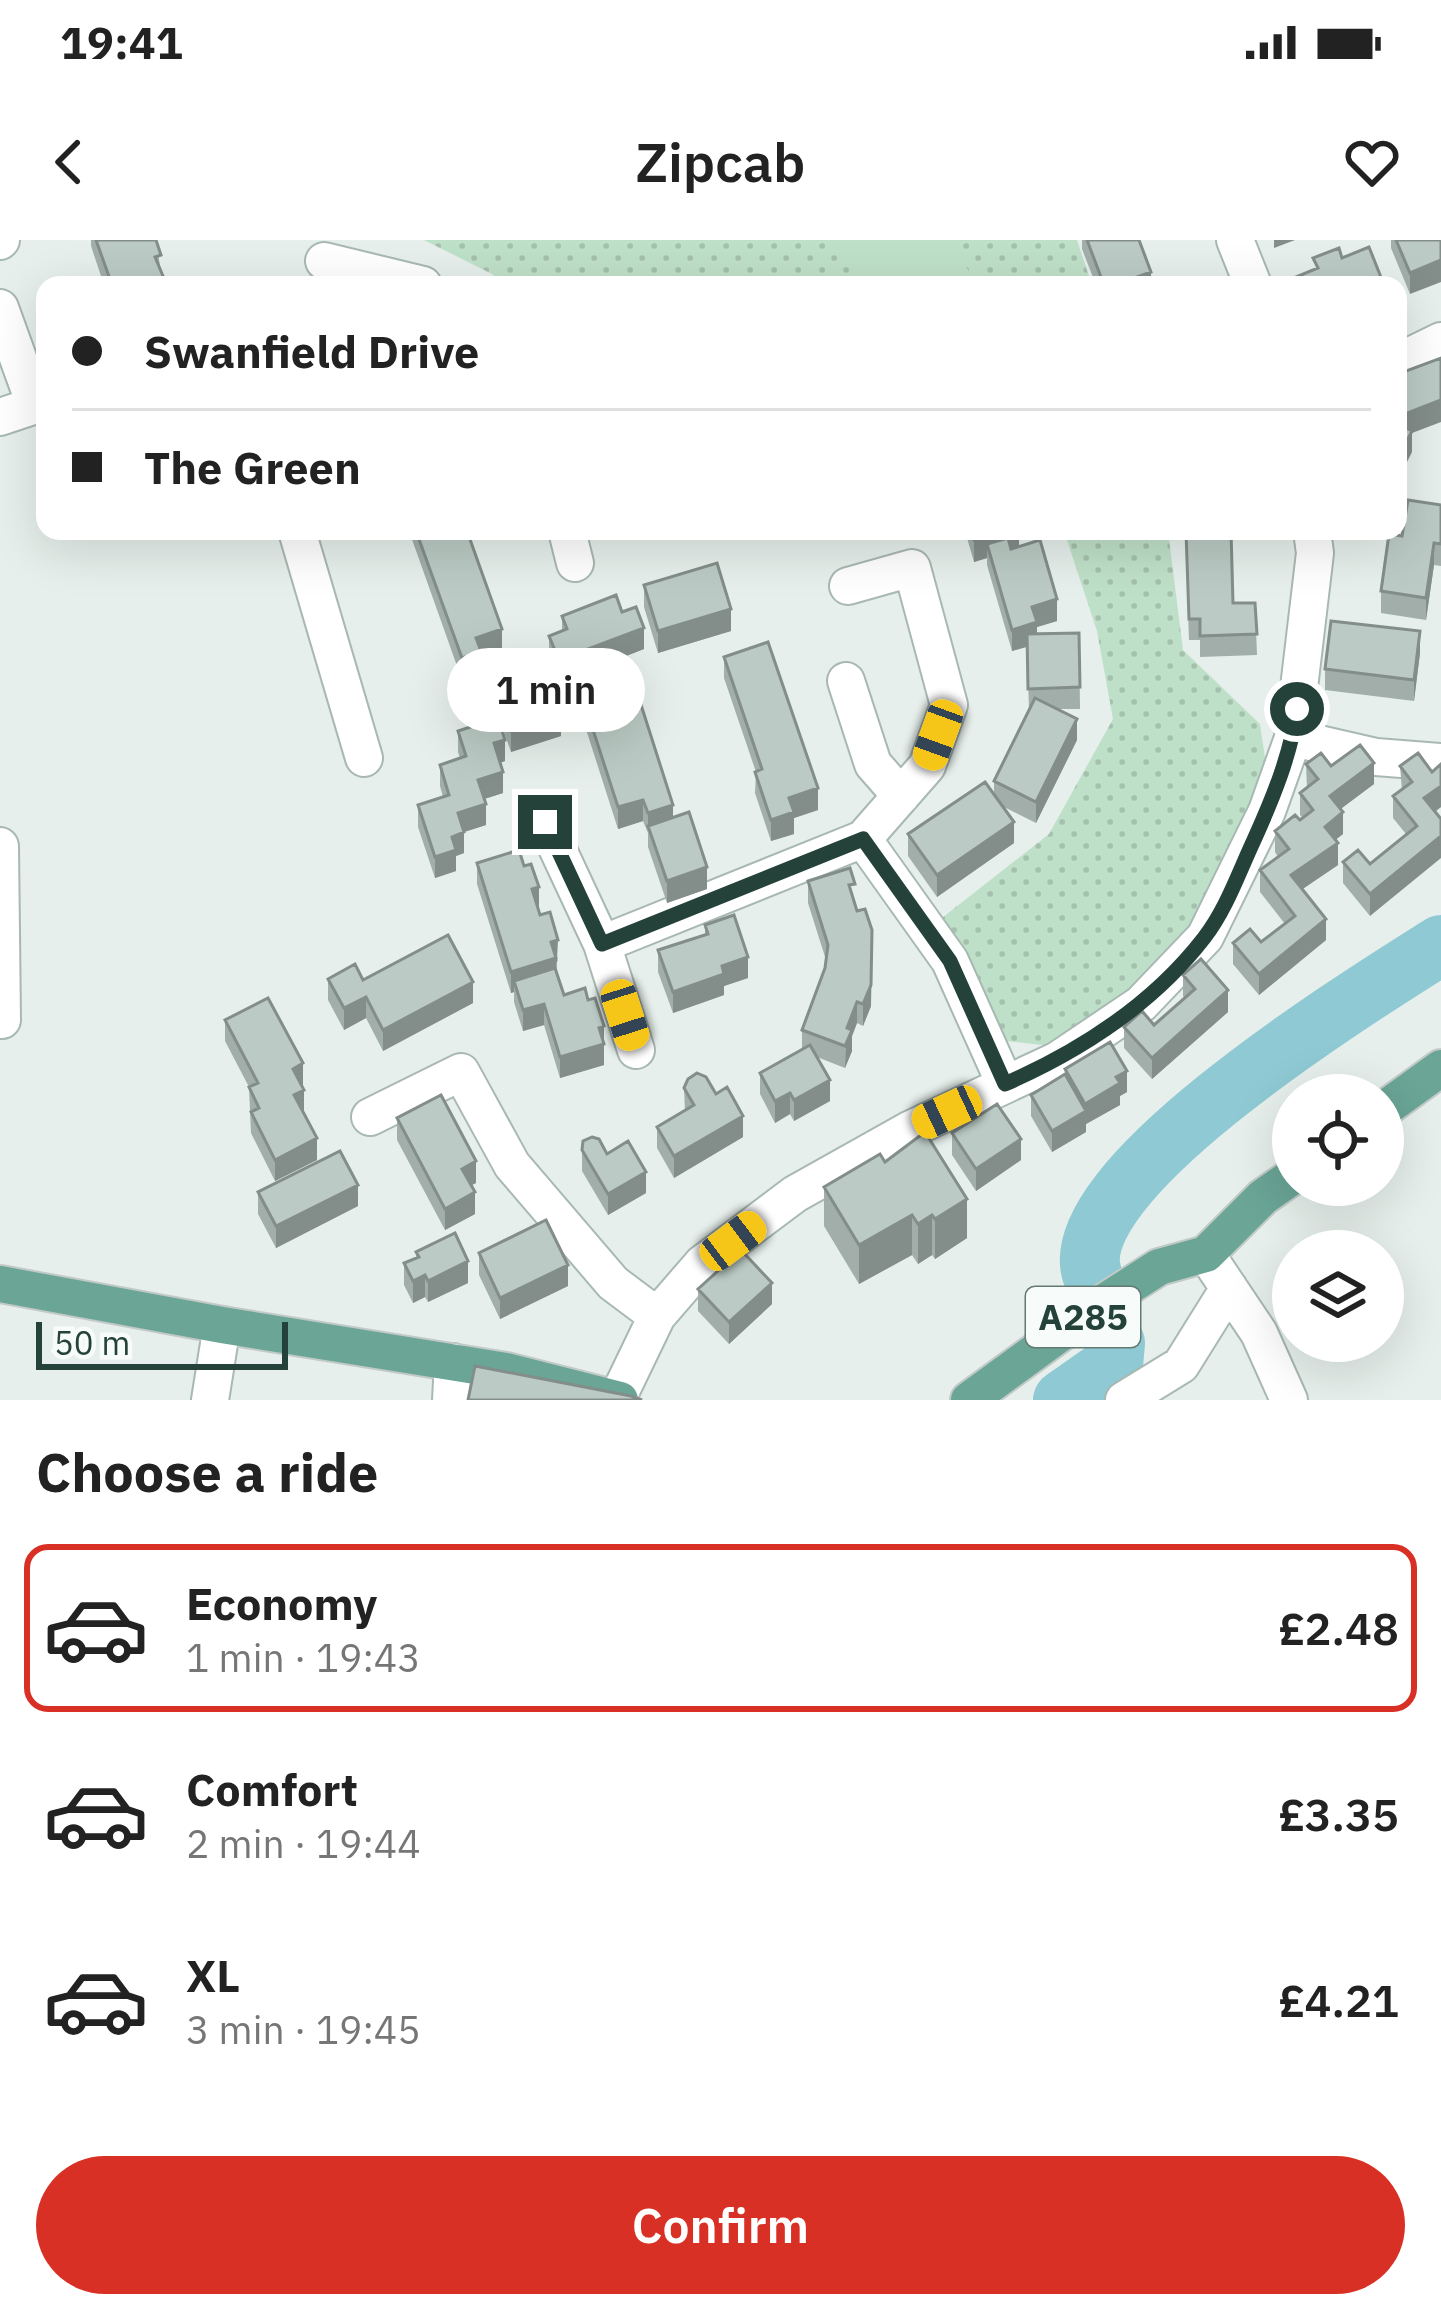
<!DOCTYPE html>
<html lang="en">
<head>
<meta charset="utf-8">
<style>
  :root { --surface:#fff; --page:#f6f6f6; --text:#222; --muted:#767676; --line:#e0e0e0; --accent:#d93025 }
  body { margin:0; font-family:"IBM Plex Sans",sans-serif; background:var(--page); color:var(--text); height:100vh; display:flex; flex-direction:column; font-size:45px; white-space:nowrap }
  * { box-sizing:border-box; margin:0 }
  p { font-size:39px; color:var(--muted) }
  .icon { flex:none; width:66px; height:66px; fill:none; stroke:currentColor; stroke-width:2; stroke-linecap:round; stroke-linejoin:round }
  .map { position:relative; height:1160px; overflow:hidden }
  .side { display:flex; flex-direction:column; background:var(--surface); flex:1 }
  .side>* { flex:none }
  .hud { position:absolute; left:36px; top:36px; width:1371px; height:264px; border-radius:24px; box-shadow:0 12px 48px #0002; display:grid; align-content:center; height:264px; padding:0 36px; background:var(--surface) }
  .controls { position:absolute; left:1272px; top:834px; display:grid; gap:24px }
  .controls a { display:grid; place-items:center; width:132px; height:132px; border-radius:50%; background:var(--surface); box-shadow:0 12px 48px #0002; font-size:60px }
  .scale { position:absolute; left:36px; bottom:30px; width:252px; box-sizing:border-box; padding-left:12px; border:6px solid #24423a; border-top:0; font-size:33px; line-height:42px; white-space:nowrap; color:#24423a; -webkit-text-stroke:9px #f7fbf9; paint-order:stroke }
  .end { position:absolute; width:54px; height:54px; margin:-27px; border:15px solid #24423a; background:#fff; box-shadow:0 0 0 6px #fff }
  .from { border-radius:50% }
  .bubble { position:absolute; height:84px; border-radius:42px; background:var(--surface); box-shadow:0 12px 48px #0002; font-size:39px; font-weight:600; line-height:84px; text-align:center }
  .car { position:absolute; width:36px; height:72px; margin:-36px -18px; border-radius:15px; box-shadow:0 0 9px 3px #0007; background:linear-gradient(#f5c518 24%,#345 0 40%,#f5c518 0 76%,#345 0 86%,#f5c518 0) }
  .hud b { display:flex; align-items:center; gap:42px; height:114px; font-size:45px }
  .hud b+b { border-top:3px solid var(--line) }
  .hud i { width:30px; height:30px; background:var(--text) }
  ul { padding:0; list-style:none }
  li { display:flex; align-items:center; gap:36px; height:168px; margin:0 24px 18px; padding:0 12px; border:6px solid transparent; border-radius:24px }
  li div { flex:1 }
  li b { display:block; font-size:45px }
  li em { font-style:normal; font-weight:600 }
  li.on { border-color:var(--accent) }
  li>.icon { width:108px; height:108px; stroke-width:1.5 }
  h2 { padding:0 36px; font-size:54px; line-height:144px }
  .primary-button { display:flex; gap:24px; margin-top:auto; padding:24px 36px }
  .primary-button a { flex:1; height:138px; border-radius:72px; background:var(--accent); color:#fff; font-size:48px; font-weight:600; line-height:138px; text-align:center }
  .status { display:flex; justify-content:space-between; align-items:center; height:84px; padding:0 60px; background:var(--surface); direction:ltr }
  .status svg { height:33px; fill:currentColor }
  header { display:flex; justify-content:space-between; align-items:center; height:156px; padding:0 36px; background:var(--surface); font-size:54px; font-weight:600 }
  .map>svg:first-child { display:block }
</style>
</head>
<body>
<div class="status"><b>19:41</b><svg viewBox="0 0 49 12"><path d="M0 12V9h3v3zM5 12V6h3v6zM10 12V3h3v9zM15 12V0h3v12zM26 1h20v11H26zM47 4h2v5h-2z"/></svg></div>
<header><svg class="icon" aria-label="back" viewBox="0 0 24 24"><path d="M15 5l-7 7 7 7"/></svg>Zipcab<svg class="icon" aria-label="heart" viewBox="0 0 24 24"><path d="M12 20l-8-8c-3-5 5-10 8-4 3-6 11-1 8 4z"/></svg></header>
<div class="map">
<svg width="1441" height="1160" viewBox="0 0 1441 1160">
  <defs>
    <pattern id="park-dots" width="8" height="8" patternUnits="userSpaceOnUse" patternTransform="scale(3)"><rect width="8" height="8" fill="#bfe0c8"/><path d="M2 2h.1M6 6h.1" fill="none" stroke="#a4c1ad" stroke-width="1.8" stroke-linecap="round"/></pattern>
  </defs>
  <rect width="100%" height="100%" fill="#e6efeb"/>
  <!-- park -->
  <path fill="url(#park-dots)" d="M424,0H1077L1092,45H505L492,34Z
    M1064,291H1168L1183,410L1260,484L1269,545L1194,687L1138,748L1051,806L1006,801L942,678L1049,594L1113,479L1097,391Z"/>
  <!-- pitch -->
  <path fill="#bfe0c8" d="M830,0H948L978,45H859Z"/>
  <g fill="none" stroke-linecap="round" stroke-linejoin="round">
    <!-- river -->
    <path stroke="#8ec9d4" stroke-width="60" d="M1092,1034C1061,939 1370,750 1441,705
      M1063,1160L1113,1125L1115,1103"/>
    <!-- minor casing -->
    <g stroke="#a8b8b2" stroke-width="40">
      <path id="minor" d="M1235,0L1253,45
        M0,1L1,0
        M324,21L423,45
        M0,68L35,165
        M1398,122L1441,101
        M0,177L45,162
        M297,291L364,518
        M567,291L575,323
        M848,346L912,328L949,465L927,526L863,599
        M846,441L873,524L901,556
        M1293,498L1376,517L1441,522
        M545,582L602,704L636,810
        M0,606L2,780
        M602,704L863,599L950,721L1005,844
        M370,877L461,832L512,925L613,1043L657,1076
        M1206,1014L1259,1093L1289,1160
        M617,1159L657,1076L702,1024L795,954L911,889L1058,820L1141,764L1205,697L1267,571L1293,498L1315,313L1312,291
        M210,1160L222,1085
        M451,1160L453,1122
        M1124,1160L1181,1125L1229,1048"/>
    </g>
    <!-- major casing -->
    <g stroke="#c2cac8" stroke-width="40">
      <path id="major" d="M1383,870L1441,828
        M0,1044L222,1085L506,1131L620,1160
        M969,1160L1098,1066L1159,1027L1206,1014L1263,957L1293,936"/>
    </g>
    <!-- minor -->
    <use href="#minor" stroke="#fff" stroke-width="36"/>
    <!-- major -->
    <use href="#major" stroke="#6aa596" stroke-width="36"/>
  </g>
  <!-- wall -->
  <path fill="#a1aea9" d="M91,0H156L163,45H104L91,6Z
    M1082,0H1139L1151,45H1096L1082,9Z
    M1391,0H1441L1410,54L1391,8Z
    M1398,134L1412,212L1398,177Z
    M1441,265V326L1434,325L1426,380L1381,373V351Z
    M409,291H467L502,410L481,418V432L462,440Z
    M965,291H1019V307L1057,381L1037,387V394L1079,393L1080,469H1058L1077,500L1036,583L1002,566L1014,603L937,657L908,616V594L994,554V541L1029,470L1027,406L1012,411L987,325V318L974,322Z
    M1185,291L1233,363H1255L1257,415L1200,417V400H1189Z
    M644,345L731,391L658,413L644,367Z
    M622,372L644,409L559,442L549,417V396L562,391V376Z
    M1420,413L1414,461L1325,450V429Z
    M724,417L818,570L794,578V594L771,601L755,553L756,532L724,438Z
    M496,447L561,496L511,512L496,469Z
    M584,462L673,577L707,649L667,663L648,607V593L643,581L618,589L584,483Z
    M458,491L505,521L500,523L503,553L484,559L486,585L464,592V613L456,616V631L435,638L418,587V565L443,557L440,546V525L460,518L458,512Z
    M1306,524L1331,526L1374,544L1340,569L1343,594L1335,600L1338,625L1302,649L1326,700L1259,755L1233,724V703L1261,702L1285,684L1260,652V630L1278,617L1275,612V591L1303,578L1300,575V553L1307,548Z
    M1441,524V567L1435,572L1370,676L1343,643V622L1370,624L1406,594L1393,578V556L1402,550L1400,526L1432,532Z
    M477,623L538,668L558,721L556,722V731L564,755L588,760L604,786V825L560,838L544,785L523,791L514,762V752L511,753L477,644Z
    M808,641L855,665L871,766L863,786L857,783L852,796V811L845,828L817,817L830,861L794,881L790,874L775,883L760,854V833L802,810V790L825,728L826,720L808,663Z
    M705,685L748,738L724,746V755L673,773L658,732V710L705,695Z
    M1183,735L1228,772L1152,839L1124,808V787L1154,785L1185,758L1183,756Z
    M328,739L363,740L473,763L383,811L366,778L344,790L328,760Z
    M225,780L303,845V872L317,920L275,941L251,893L249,847L225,801Z
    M1065,829L1127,852L1120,856V865L1086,884V892L1052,912L1031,876V855L1065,834Z
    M684,848L716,854L743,897L674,938L657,908V887L685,871Z
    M397,878L476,943L471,945L475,974L445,990L397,900Z
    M952,893L1021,920L976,951L952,915Z
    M582,910L607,914L646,953L608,975L582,931Z
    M885,922L967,998L935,1019L932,1015L918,1024L912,1015L859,1044L824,986V947Z
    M258,952L358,966L276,1008L258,974Z
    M416,1012L468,1043L428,1062L425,1057L413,1063L404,1045V1023L416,1018Z
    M479,1013L568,1046L500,1079L479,1035Z
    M698,1049L772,1064L729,1104L698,1071Z"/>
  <!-- shaded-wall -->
  <path fill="#838d89" d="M1274,0H1295L1274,8Z
    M1441,20V42L1410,54V33Z
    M1151,32V45H1115Z
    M163,36V45H138Z
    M1441,160V182L1412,193V212L1398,240V218L1405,196V174Z
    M1005,291H1019V308L991,317L987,304V318L974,322V300Z
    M1434,303V325L1426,380V358Z
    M1057,359V381L1037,387V404L1012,411V390L1032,367Z
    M731,369V391L658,413V391Z
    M644,388V409L559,442V420Z
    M502,389V410L481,418V432L462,440V418L476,398Z
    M1420,391V413L1414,461V440Z
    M561,474V496L511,512V491Z
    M1077,479V500L1036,583V562Z
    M505,500V521L494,525V503Z
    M1374,523V544L1330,577V556Z
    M503,532V553L478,561V540Z
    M1441,546V567L1424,579V558Z
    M818,548V570L794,578V594L771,601V580L789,558Z
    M643,560V581L618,589V567Z
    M486,564V585L464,592V613L456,616V631L435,638V617L452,597L458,573Z
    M673,565V586L648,587V573Z
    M1343,572V594L1325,608V587Z
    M1014,582V603L937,657V635Z
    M1441,596V618L1370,676V654Z
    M1338,603V625L1291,657V635Z
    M707,627V649L667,663V641Z
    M539,647V668L532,649Z
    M1326,679V700L1259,755V734Z
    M558,700L556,739L514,741V752L511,753V732L551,702Z
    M872,712L871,766L863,786V764Z
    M748,717V738L724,746V755L673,773V752L722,726Z
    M473,742V763L383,811V790Z
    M1228,750V772L1152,839V818Z
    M366,757V778L344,790V768Z
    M857,762V783L852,796V811L845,828L847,788Z
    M544,764V785L523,791V770Z
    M604,786V825L560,838V817L599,788Z
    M303,823V845L293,850V829Z
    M1127,831V852L1120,856V865L1086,884V892L1052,912V891L1085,872V864L1116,837Z
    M830,840V861L794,881V860Z
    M304,850V872L294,877V855Z
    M790,853V874L775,883V861Z
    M743,876V897L674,938V916Z
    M317,898V920L275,941V920Z
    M1021,899V920L976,951V929Z
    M476,921V943L462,950V929Z
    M646,932V953L608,975V954Z
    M358,945V966L276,1008V986Z
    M475,952V974L445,990V969Z
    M967,959V998L935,1019V979Z
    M912,975V1015L859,1044V1005Z
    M932,975V1015L918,1024V984Z
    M468,1021V1043L428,1062V1041Z
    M568,1025V1046L500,1079V1058Z
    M425,1035V1057L413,1063V1041Z
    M772,1043V1064L729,1104V1082Z"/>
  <!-- building -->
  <path fill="#bbcac4" stroke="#838d89" stroke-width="3" d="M96,0H156L161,15L155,17L163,36L138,45H112Z
    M1087,0H1139L1151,32L1115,45H1104Z
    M1396,0H1441V20L1410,33Z
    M1369,7L1384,45H1294L1291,39L1318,28L1313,18L1339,8L1342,18Z
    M1441,118V160L1405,174L1398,156V134Z
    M1398,184L1412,191L1398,218Z
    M1408,260L1441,265V304L1434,303L1426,358L1381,351L1389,294L1402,296Z
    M416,291H467L502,389L476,398L481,411L462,418Z
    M971,291H1005L974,300Z
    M1186,291H1231L1233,363H1255L1257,394L1200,396V379H1189Z
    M1008,298L1011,309L1040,300L1057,359L1032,367L1037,382L1012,390L987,304Z
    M717,323L731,369L658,391L644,345Z
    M616,355L622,372L636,367L644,388L559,420L549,396L567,389L562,376Z
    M1331,381L1420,391L1414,440L1325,429Z
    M1079,393L1080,447L1028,449L1027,394Z
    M768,402L818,548L789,558L794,572L771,580L755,532L762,529L724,417Z
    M547,431L561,474L511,491L496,447Z
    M635,446L673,565L648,573L643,560L618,567L584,462Z
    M1035,458L1077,479L1036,562L994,541Z
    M498,478L505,500L494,503L503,532L478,540L486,564L458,573L464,592L452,597L456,610L435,617L418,565L449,555L440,525L466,516L458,491Z
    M1360,505L1374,523L1330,556L1343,572L1325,587L1338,603L1291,635L1326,679L1259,734L1233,703L1250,689L1261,702L1295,676L1260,630L1289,609L1275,591L1295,575L1300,580L1313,570L1300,553L1318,539L1306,524L1321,513L1331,526Z
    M1418,513L1432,532L1441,524V546L1424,558L1441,579V596L1370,654L1343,622L1358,610L1370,624L1417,586L1393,556L1412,542L1400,526Z
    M985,542L1014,582L937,635L908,594Z
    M689,572L707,627L667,641L648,586Z
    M519,610L524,626L531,624L539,647L532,649L540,675L550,672L558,700L551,702L556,718L511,732L477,623Z
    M850,628L855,644L849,645L857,671L865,669L872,690L871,745L863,764L857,762L847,788L852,790L845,806L802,790L825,728L828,705L808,641Z
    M734,675L748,717L722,726L724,734L673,752L658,710L708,694L705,685Z
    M448,695L473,742L383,790L366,757L344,768L328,739L355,724L363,740Z
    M1201,719L1228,750L1152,818L1124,787L1142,771L1154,785L1195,749L1183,735Z
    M555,728L564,755L585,748L588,760L595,758L604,786L599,788L604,804L560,817L544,764L523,770L514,741Z
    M268,758L303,823L293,829L304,850L294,855L317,898L275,920L251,872L259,868L249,847L258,843L225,780Z
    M1110,802L1127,831L1116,837L1120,843L1085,864L1065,829Z
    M810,805L830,840L794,860L790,853L775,861L760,833Z
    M697,833L706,837L716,854L727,847L743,876L674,916L657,887L694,865L684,848L688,839Z
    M1065,834L1086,871L1052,891L1031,855Z
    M441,855L476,921L462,929L475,952L445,969L397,878Z
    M997,864L1021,899L976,929L952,893Z
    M925,892L967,959L935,979L932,975L918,984L912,975L859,1005L824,947L880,914L885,922Z
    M592,897L599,899L607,914L628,901L646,932L608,954L582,910L583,901Z
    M340,911L358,945L276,986L258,952Z
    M546,980L568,1025L500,1058L479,1013Z
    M455,993L468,1021L428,1041L425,1035L413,1041L404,1023L419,1017L416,1012Z
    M741,1010L772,1043L729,1082L698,1049Z
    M475,1126L631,1156L642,1160H468Z"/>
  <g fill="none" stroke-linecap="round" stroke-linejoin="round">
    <!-- route -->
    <path stroke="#24423a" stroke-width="15" d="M545,582L602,704L863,599L950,721L1005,844C1080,811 1153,764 1204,698C1226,670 1239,632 1254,600C1273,558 1291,514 1297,469"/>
  </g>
  <g text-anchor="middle" stroke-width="10" stroke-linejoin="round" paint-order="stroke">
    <!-- shield labels -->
    <rect fill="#f7fbf9" stroke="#637a73" stroke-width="3" x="1026" y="1047" width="114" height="60" rx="9"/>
    <g font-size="36" font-weight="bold" fill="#24423a">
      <text x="1083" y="1090">A285</text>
    </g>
  </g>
</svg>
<div class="controls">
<a><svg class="icon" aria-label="locate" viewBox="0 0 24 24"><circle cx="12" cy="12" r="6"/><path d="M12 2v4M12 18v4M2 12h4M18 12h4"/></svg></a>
<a><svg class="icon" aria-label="layers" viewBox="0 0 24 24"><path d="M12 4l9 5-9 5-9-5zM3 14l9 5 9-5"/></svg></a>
</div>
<div class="scale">50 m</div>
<i class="end from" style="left:1297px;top:469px"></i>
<i class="end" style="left:545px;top:582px"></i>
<div class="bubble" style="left:447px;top:408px;width:198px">1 min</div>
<i class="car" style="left:938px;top:495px;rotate:200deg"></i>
<i class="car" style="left:625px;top:775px;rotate:162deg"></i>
<i class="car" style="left:947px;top:872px;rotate:245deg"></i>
<i class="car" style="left:733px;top:1001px;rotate:53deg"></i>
<div class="hud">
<b><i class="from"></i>Swanfield Drive</b>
<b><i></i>The Green</b>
</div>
</div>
<section class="side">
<h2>Choose a ride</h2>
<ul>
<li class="on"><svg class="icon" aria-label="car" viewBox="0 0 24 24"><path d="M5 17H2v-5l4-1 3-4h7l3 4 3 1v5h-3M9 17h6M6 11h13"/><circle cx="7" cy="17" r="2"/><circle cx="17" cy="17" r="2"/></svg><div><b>Economy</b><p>1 min · 19:43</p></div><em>£2.48</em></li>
<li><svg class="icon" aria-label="car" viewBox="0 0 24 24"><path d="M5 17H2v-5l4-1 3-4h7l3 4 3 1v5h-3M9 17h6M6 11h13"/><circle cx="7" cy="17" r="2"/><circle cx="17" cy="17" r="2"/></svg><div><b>Comfort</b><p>2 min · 19:44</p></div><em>£3.35</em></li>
<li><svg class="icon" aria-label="car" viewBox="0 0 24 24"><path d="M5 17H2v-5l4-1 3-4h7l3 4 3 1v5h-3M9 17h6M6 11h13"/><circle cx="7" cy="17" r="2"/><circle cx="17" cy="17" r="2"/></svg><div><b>XL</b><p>3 min · 19:45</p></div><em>£4.21</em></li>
</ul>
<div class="primary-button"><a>Confirm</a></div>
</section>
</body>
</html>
